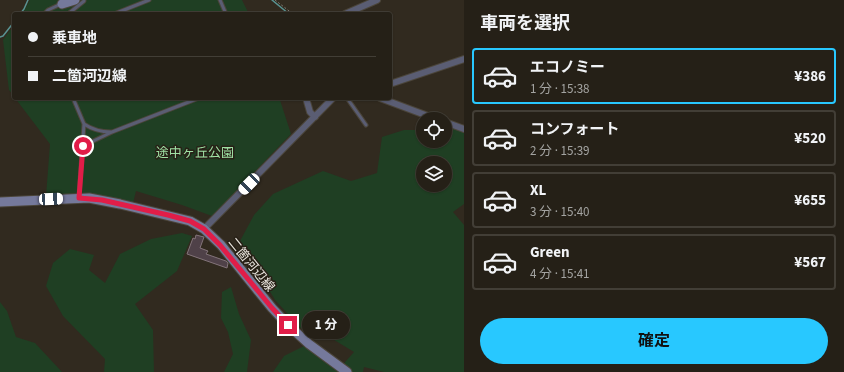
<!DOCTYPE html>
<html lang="ja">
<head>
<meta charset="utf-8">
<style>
  :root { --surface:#252017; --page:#2d2820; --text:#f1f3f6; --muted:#a3a3a1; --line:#423e36; --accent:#28c8ff }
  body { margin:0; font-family:"Source Sans 3","Noto Sans JP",sans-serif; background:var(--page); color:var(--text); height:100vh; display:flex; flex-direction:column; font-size:15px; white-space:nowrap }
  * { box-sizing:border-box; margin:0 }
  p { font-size:13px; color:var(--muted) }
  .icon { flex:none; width:22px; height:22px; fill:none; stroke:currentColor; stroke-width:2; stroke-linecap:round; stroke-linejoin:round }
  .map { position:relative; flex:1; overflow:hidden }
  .details { display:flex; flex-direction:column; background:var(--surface); width:380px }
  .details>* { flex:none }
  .hud { position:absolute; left:12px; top:12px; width:380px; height:88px; border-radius:4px; box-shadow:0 1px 3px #0004,0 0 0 1px var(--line); display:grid; align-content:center; height:88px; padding:0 16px; background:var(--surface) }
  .tools { position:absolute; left:416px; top:112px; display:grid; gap:8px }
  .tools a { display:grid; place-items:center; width:36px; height:36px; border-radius:50%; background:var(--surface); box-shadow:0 1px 3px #0004,0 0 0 1px var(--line); font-size:20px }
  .end { position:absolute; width:18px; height:18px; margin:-9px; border:5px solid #e11d48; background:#fff; box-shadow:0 0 0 2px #fff }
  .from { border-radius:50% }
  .bubble { position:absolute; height:28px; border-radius:14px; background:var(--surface); box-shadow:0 1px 3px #0004,0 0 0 1px var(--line); font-size:13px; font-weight:700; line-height:28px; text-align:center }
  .car { position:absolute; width:12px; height:24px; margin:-12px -6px; border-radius:5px; box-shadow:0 0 3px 1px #0007; background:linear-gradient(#fff 24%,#345 0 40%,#fff 0 76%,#345 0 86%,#fff 0) }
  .hud b { display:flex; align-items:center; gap:14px; height:38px; font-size:15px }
  .hud b+b { border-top:1px solid var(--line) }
  .hud i { width:10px; height:10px; background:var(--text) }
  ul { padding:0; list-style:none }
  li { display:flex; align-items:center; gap:12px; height:56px; margin:0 8px 6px; padding:0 8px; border:2px solid var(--line); border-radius:4px }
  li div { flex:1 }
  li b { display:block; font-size:15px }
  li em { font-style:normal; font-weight:700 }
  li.active { border-color:var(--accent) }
  li>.icon { width:36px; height:36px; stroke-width:1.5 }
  h2 { padding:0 16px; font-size:18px; line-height:48px }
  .primary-button { display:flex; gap:8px; margin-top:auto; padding:8px 16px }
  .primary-button a { flex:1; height:46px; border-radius:24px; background:var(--accent); color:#111; font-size:16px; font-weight:700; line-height:46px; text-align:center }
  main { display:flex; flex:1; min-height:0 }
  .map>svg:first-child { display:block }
</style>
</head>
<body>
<main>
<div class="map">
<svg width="464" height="372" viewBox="0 0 464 372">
  <rect width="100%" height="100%" fill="#312a1f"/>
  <!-- green -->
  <path fill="#1f3f23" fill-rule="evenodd" d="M30,0H242L249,14H22Z
    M14,25V96L9,90L3,40Z
    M15,98H283L280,100L291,134L212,216L182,205L136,191L133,203L100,196L73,194L46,196L50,144Z
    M464,126V204L453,212L464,225V372H384L364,367L363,372H273L284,356L304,346L338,370L354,352L331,338L311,339L275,300L240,241L254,215L273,194L323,171L351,181L377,173L382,137L404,130H423V141H445V131ZM423,163H445V185H423Z
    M182,233L192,236L177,271L135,304L153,330L154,372H104L105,359L63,316L46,286L53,263L70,249L94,255L89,270L105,283L120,254L151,239Z
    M231,287L239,314L251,340L247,372H224L233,354L228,332L221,318L222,292Z
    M0,302L7,311L16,337L35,343L62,372H0Z"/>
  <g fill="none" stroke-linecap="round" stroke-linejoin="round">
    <!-- stream -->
    <path stroke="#599392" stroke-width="1.5" d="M272,0L289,14
      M20,14L24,9L28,0
      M0,37L3,36L14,22"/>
  </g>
  <!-- building -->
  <path fill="#4f4148" stroke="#83747a" d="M196,235L204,237L200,248L208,251L206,254L226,261L228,263L227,268L187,254L193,238L195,239Z"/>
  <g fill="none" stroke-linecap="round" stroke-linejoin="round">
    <!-- lane casing -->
    <g stroke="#4b453a" stroke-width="5">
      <path id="lane" d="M220,0L226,14
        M44,14L48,10L61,4
        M68,14L84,1V0
        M114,14L149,0
        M73,98L84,124L79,196
        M347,98L366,125
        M84,124C93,130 100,132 111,132
        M83,146L112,132L199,98"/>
    </g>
    <!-- street casing -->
    <g stroke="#4b453a" stroke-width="8">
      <path id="street" d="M345,14L377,0
        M390,84L464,59
        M306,98L310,112L315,117
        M380,98L436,119
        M445,122L464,129
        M204,229L333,98"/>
    </g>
    <!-- secondary casing -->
    <g stroke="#4b453a" stroke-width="11">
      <path id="secondary" d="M62,4L75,0
        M0,202L89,198L120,204L190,221L204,229L221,245L272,308L288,325L309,344L347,372"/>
    </g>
    <!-- path -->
    <path stroke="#817b72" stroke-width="1" stroke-dasharray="2 2" stroke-linecap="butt" d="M275,0L293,14"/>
    <!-- lane -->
    <use href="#lane" stroke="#5a5d73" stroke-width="3"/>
    <!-- street -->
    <use href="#street" stroke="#5a5d73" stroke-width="6"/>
    <!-- secondary -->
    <use href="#secondary" stroke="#75799b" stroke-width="9"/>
  </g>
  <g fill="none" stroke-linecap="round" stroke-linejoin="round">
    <!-- route -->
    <path stroke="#e11d48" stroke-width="5" d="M83,146L79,198L102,200L168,215L190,221L204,229L220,245L272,308L288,325"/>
  </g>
  <g text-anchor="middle" stroke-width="3" stroke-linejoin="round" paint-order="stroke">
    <!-- park labels -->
    <g font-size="13" fill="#9fe1a4" stroke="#272016">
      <text x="195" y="157">途中ヶ丘公園</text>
    </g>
    <!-- street labels -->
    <g font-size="13" fill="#ece8e1" stroke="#272016">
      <text transform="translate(252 264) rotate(51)" y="5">二箇河辺線</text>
    </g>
  </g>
</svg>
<div class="tools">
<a><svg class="icon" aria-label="locate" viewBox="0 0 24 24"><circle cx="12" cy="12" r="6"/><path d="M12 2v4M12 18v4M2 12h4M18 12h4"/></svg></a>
<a><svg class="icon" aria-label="layers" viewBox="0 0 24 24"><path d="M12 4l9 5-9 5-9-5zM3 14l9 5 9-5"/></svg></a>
</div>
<i class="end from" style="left:83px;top:146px"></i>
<i class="end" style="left:288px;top:325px"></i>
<div class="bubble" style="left:302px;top:311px;width:48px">1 分</div>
<i class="car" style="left:249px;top:184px;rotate:225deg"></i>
<i class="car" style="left:51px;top:199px;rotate:87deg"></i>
<div class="hud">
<b><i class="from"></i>乗車地</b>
<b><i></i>二箇河辺線</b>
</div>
</div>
<section class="details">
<h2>車両を選択</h2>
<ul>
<li class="active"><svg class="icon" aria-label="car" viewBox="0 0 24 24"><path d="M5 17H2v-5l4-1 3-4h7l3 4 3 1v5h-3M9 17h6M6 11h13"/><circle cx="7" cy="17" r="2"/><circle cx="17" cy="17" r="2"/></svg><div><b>エコノミー</b><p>1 分 · 15:38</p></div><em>¥386</em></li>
<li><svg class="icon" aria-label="car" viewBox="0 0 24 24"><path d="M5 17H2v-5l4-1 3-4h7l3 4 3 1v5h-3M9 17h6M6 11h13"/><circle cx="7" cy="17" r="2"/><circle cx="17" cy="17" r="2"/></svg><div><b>コンフォート</b><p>2 分 · 15:39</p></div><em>¥520</em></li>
<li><svg class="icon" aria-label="car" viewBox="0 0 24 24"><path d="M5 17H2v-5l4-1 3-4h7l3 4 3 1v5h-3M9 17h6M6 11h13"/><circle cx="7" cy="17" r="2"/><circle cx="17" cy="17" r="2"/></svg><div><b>XL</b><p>3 分 · 15:40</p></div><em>¥655</em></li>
<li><svg class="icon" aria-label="car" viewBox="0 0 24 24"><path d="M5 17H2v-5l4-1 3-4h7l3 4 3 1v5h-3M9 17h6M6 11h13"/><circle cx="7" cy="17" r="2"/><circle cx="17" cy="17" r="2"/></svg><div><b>Green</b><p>4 分 · 15:41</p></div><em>¥567</em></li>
</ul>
<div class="primary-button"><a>確定</a></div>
</section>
</main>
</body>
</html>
